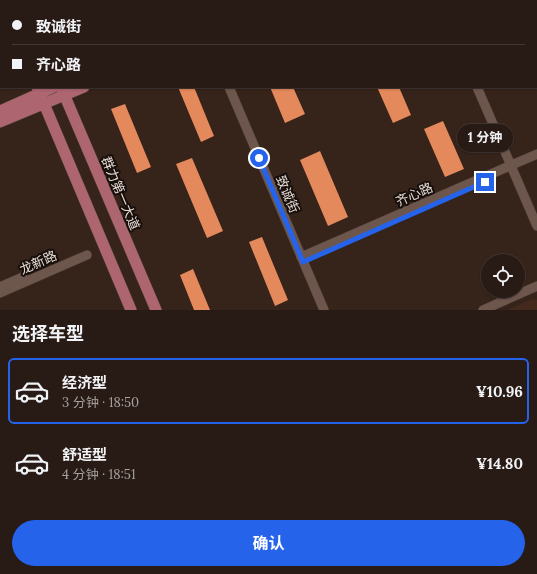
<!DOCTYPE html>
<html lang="zh">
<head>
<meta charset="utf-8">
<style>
  :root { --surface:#281a14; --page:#30231d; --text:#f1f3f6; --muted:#a5a1a0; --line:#443834; --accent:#2563eb }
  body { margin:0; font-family:Lora,"Noto Sans SC",serif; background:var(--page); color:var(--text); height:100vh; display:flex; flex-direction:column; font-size:15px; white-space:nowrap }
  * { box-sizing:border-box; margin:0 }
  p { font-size:13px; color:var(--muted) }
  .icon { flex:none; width:22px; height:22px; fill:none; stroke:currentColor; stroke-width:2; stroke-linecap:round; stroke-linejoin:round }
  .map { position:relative; height:310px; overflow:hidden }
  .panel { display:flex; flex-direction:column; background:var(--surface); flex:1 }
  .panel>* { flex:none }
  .top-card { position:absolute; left:0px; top:0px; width:537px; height:88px; box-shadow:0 1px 3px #0004,0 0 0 1px var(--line); display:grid; align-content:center; height:88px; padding:0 12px; background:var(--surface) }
  .fabs { position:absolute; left:481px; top:254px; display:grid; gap:8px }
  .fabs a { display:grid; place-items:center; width:44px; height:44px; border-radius:50%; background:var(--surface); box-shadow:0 1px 3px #0004,0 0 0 1px var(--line); font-size:20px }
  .end { position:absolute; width:18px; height:18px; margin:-9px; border:5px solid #2563eb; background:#fff; box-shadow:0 0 0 2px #fff }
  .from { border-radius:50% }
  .bubble { position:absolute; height:28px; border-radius:14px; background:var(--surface); box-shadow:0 1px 3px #0004,0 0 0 1px var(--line); font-size:13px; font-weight:700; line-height:28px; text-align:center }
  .top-card b { display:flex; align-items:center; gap:14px; height:38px; font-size:15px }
  .top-card b+b { border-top:1px solid var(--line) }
  .top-card i { width:10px; height:10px; background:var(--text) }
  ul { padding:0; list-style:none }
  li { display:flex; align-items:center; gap:12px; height:66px; margin:0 8px 6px; padding:0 4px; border:2px solid transparent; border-radius:6px }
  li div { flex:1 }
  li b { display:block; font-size:15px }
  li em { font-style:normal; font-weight:700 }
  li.on { border-color:var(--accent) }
  li>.icon { width:36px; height:36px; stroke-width:1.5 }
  h2 { padding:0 12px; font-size:18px; line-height:48px }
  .cta { display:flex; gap:8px; margin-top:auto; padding:8px 12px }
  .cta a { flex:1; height:46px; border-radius:24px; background:var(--accent); color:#fff; font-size:16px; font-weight:700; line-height:46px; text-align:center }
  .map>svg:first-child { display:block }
</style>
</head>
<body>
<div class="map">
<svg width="537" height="310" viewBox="0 0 537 310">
  <rect width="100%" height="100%" fill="#36231a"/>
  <!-- built -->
  <path fill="#432a1d" d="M532,299L537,300V310H507Z"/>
  <!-- building -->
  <path fill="#e4895b" d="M178,87H194L214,136L201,142Z
    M270,87H293L305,114L285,123Z
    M377,87H399L411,115L393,123Z
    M125,104L151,167L137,173L111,109Z
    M443,121L464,169L445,177L424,129Z
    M320,151L348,217L328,226L300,160Z
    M192,158L223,231L207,238L176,164Z
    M262,237L288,300L275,306L249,242Z
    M193,269L210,310H194L180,275Z"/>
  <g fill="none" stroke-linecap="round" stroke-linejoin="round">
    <!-- minor casing -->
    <g stroke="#4e3e37" stroke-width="10">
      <path id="minor" d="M193,0L194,1
        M439,0V1
        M229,87L324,310
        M477,87L537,226
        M301,257L537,154
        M0,287L23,277
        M0,293L87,255
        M483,310L537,286"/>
    </g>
    <!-- major casing -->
    <g stroke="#4e3e37" stroke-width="12">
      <path id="major" d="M23,0L24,1
        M263,1L266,0
        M287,1L289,0
        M0,2L1,4
        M37,87L131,310
        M61,87L156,310
        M0,111L54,87
        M0,122L84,87"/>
    </g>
    <!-- minor -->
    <use href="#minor" stroke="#6d574d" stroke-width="9"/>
    <!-- major -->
    <use href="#major" stroke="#ad6570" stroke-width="11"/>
  </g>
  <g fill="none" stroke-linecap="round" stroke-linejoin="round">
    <!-- route -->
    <path stroke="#2563eb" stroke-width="5" d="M259,158L303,262L485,182"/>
  </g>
  <g text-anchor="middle" stroke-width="4" stroke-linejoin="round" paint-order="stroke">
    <!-- street labels -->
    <g font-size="13" fill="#e9dcd6" stroke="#170f0b">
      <text transform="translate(121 193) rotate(67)" y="5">群力第一大道</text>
      <text transform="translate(288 194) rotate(67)" y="5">致诚街</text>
      <text transform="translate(414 194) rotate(-24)" y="5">齐心路</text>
      <text transform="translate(38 262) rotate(-24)" y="5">龙新路</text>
    </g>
  </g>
</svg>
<div class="fabs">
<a><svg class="icon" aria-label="locate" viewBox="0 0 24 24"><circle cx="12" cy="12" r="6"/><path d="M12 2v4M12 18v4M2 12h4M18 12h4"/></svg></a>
</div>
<i class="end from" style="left:259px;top:158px"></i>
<i class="end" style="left:485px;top:182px"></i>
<div class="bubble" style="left:457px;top:124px;width:56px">1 分钟</div>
<div class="top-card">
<b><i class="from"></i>致诚街</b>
<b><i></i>齐心路</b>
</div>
</div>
<section class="panel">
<h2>选择车型</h2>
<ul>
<li class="on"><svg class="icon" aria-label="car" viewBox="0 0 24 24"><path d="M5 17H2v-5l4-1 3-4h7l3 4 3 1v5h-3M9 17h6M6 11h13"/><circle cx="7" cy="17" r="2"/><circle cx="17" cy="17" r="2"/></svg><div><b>经济型</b><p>3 分钟 · 18:50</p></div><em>¥10.96</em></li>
<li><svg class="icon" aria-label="car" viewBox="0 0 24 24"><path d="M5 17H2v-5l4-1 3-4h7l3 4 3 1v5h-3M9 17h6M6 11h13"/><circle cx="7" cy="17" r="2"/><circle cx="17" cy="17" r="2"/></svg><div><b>舒适型</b><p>4 分钟 · 18:51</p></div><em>¥14.80</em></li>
</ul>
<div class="cta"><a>确认</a></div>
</section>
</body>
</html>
